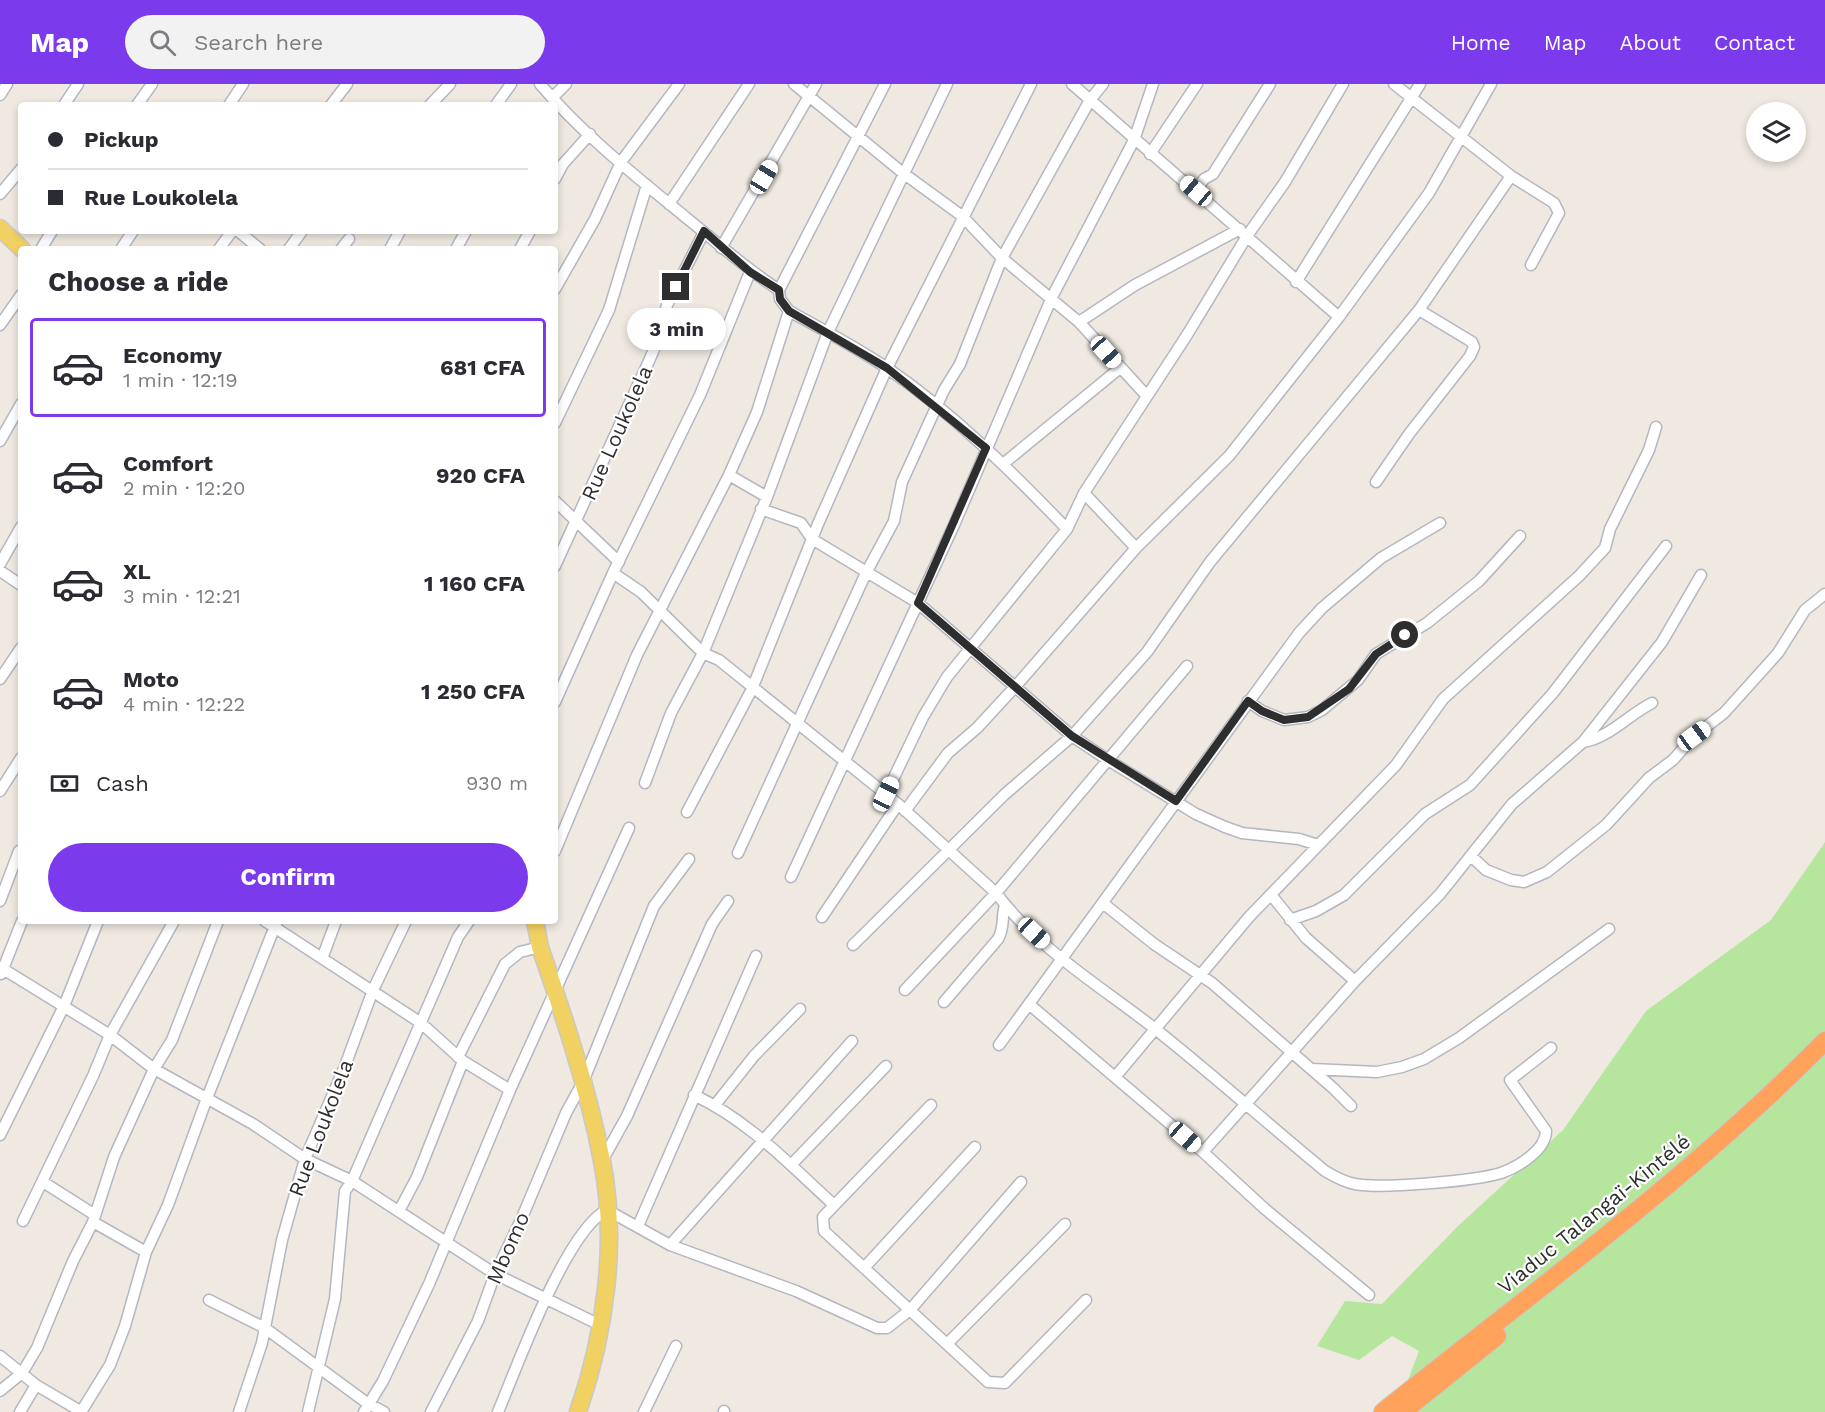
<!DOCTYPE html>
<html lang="en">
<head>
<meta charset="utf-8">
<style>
  :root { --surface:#fff; --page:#f2f2f3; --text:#2b2b33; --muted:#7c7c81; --line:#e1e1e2; --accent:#7c3aed }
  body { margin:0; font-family:"Work Sans",sans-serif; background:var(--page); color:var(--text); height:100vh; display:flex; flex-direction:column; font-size:22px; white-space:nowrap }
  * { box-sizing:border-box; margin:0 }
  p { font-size:20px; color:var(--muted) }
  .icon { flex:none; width:33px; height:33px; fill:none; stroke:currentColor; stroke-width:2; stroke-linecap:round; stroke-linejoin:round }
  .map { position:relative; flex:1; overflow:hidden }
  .side { position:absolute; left:18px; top:162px; width:540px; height:678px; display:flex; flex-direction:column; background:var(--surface); border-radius:6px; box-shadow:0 3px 9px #0003 }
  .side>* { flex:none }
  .guide { position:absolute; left:18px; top:18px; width:540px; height:132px; border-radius:6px; box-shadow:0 3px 9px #0003; display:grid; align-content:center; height:132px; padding:0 30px; background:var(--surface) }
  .buttons { position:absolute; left:1746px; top:18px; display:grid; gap:12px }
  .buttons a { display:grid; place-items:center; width:60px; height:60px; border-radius:50%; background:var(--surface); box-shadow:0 3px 9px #0003; font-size:30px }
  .end { position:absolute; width:27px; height:27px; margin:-14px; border:8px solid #2e2e2e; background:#fff; box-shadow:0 0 0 3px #fff }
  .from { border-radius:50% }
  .bubble { position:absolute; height:42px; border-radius:21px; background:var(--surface); box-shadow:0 3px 9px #0003; font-size:20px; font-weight:700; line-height:42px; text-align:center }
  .car { position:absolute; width:18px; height:36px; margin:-18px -9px; border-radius:8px; box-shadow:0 0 4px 2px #0007; background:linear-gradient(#fff 24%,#345 0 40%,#fff 0 76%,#345 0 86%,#fff 0) }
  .guide b { display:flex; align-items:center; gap:21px; height:57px; font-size:22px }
  .guide b+b { border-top:2px solid var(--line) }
  .guide i { width:15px; height:15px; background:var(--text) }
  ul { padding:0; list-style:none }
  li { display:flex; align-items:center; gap:18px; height:99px; margin:0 12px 9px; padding:0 18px; border:3px solid transparent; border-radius:6px }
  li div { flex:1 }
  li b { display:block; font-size:22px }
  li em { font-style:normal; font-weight:700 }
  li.active { border-color:var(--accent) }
  li>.icon { width:54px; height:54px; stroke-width:1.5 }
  h2 { padding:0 30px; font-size:27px; line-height:72px }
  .pay { display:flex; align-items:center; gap:15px; height:66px; padding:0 30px; font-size:22px }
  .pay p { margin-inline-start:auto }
  .cta { display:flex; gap:12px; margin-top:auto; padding:12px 30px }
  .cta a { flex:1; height:69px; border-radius:36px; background:var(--accent); color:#fff; font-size:24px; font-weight:700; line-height:69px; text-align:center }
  header { display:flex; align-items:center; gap:36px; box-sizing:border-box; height:84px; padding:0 30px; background:var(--accent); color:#fff }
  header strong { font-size:28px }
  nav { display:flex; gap:33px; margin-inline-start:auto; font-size:21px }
  .search { width:420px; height:54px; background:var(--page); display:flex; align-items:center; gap:15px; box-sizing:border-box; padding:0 21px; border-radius:33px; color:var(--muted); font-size:22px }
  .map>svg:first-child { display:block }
</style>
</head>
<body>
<header>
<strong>Map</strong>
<div class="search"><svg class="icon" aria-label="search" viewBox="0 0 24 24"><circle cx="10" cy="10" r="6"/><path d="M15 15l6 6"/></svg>Search here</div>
<nav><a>Home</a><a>Map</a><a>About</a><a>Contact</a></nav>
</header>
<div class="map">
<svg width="1825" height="1328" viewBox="0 0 1825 1328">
  <rect width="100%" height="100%" fill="#efe9e1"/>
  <!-- green -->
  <path fill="#b6e59e" d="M1825,758V1328H1396L1419,1267L1392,1252L1359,1276L1317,1262L1345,1217L1382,1220L1458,1142L1563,1046L1646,927L1771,836Z"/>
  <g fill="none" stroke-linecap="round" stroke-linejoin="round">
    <!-- street casing -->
    <g stroke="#b4b7c1" stroke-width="13">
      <path id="street" d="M540,0C583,51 638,94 689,136C719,160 746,185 779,206
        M794,0L903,89L962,132L1002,174L1079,238L1146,311
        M885,0L779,206L780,215L789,227C822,245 856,263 887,284C954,330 1011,387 1067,445
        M1072,0L1339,233
        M1394,0L1511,92L1554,119L1559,129L1531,181
        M0,11L7,0
        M552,14L566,0
        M64,21L78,0
        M137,21L152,0
        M229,21L243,0
        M331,21L347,0
        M430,21L450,0
        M496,21L511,0
        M1150,70L1197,0
        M555,95L563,80L590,50
        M1196,107L1204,95L1213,90L1270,0
        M0,110L21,85
        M669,120L749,0
        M238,147L260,165
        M721,164L816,0
        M41,165L52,147
        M121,165L133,147
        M219,165L232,147
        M289,165L302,147
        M341,165L349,155
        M390,165L400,147
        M456,165L466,147
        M520,165L530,147
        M1296,198L1420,0
        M555,205L595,135L621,78L679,0
        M1079,238L1135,201L1240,145
        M0,241L21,211
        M555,339L609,226L647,101
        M0,357L21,320
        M1003,380L1120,284
        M729,391L767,413
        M1376,398L1409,350L1470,272L1474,263L1472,258L1419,226
        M1084,409L1136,464
        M555,417L619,478
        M761,425L801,439L812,455L918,519L1072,652L1108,676L1196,730L1225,743L1242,749L1299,755L1318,761
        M0,480L21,443
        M555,482L649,277L660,251L667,221L704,148
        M0,487L21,501
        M613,489L641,508L703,569L719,576L898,720L996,809C1038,865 1100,902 1154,944C1212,990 1268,1040 1325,1087C1335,1093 1344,1098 1355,1100C1381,1105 1475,1097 1501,1089C1518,1083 1546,1066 1546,1047L1510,996L1551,964
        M0,595L21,564
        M1248,617L1262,627L1284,636L1308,633L1322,626L1358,596L1376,570L1427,539L1479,497L1520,452
        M555,618L613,489L700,311L750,188
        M1583,658C1609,654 1628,631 1652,619
        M645,699L671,629L703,569L767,413L828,248L947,0
        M0,707L21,674
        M886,710L923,633L947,593L1067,445L1084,409L1187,251L1247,152L1285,98L1343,0
        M905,727L948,669L977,644L1015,603L1136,464L1229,372L1339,233L1429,109L1491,0
        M687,728L752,605L818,440L887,284L1031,0
        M555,767L637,571L729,391L757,328L789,227
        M738,769L866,489L894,437L902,398L944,306L960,280L1002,174L1090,16L1103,0
        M1471,772L1486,786L1511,796L1524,798L1547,788L1606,741L1649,694L1673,676L1694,652L1724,629L1778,569L1805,526L1825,510
        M791,793L954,441L1052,213L1134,56L1153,0
        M1272,812L1306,854L1355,897
        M0,817L19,767
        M1104,820L1154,860L1212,899L1333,1004L1351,1022
        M822,833L898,720
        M1290,836L1316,827L1344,811L1425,730L1470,701L1553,609L1666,462
        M265,837L421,939L463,977L510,1006
        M853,861L1004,711L1072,652L1147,568L1210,478L1419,226L1511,92
        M323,872L336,837
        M0,883L110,951L154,985L253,1040L305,1075L352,1097L495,1190L600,1241
        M1,890L22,837
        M905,906L996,809L1187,582
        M944,918L998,855C1005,843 1001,834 1005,821
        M1030,921L1203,1068L1265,1125L1369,1211
        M999,961L1299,549L1322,524L1381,474L1440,439
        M458,973L505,880L520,868L540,863
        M1312,985L1377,988L1402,983L1424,975L1459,954L1609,845
        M1115,993L1249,833L1396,681L1443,615L1579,492L1605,464L1610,445L1649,366L1656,343
        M694,1011C749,1037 789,1080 833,1120
        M715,1021L754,972L800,925
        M931,1021L823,1133L824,1147L988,1298L1005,1299L1086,1216
        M0,1051L64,922L98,837
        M1203,1068L1355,897L1440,810L1512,720L1583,658L1662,558L1701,491
        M602,1077L627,1032L712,840L728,817
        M791,1081L886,982
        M43,1098L95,1131
        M399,1127L417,1093L463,977
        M23,1137L93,992L110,951L174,837
        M93,1138L146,1168
        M638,1142L756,872
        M670,1161L796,1207L877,1244H887L910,1226L1021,1098
        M864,1184L975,1063
        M209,1216L265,1244L367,1319L384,1328
        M947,1260L1065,1140
        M0,1272L36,1301L82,1328
        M0,1307L22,1289L37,1264L73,1177L93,1138L114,1073L154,985L172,956L218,837
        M20,1328L36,1301
        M81,1328L110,1281L125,1242L146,1168L168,1121L207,1014L277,837
        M239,1328L262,1259L282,1156L305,1075L345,982L373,906L406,837
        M308,1328L335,1215L345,1107L352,1097L458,853L469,837
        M364,1328L383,1297L429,1200L510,1006L629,744
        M431,1328L478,1237L495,1190L521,1136L566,1029L583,998L654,822L689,775
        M498,1328C517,1283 566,1146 607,1126L670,1161L852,957
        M644,1328L676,1262
        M724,1328V1327"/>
    </g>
    <!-- primary casing -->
    <g stroke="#c9c9c9" stroke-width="19">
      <path id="primary" d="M0,144L22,165
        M535,837L540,863C564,933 588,1004 602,1077C618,1159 605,1250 578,1328"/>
    </g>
    <!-- highway casing -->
    <g stroke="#c9c9c9" stroke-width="20">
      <path id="highway" d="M1406,1325L1497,1252
        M1383,1328C1533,1208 1690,1094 1825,957"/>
    </g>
    <!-- street -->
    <use href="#street" stroke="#fff" stroke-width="10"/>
    <!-- primary -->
    <use href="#primary" stroke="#f2d163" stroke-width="16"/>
    <!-- highway -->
    <use href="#highway" stroke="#ffa35c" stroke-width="18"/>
  </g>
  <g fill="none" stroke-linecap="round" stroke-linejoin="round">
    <!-- route -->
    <path stroke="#2e2e2e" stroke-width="8" d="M676,203L704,147L750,188L779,206L780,215L789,227L887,284L986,364L918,519L1072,652L1176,717L1248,617L1262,627L1284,636L1308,633L1349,605L1376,570L1405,551"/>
  </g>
  <g text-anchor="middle" stroke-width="4.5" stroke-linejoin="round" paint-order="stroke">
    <!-- street labels -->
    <g font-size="21" fill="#2e2e2e" stroke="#fff">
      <text transform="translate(617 349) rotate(-66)" y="7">Rue Loukolela</text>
      <text transform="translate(321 1044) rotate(-69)" y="7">Rue Loukolela</text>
      <text transform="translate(1594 1130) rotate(-39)" y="7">Viaduc Talangaï-Kintélé</text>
      <text transform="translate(508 1164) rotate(-66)" y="7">Mbomo</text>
    </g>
  </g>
</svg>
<div class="buttons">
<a><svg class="icon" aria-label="layers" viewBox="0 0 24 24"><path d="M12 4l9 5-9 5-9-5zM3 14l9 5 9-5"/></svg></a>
</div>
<i class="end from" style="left:1405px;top:551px"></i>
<i class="end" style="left:676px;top:203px"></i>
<div class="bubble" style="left:627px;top:224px;width:99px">3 min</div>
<i class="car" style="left:764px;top:93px;rotate:31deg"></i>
<i class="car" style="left:1196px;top:107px;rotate:310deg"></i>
<i class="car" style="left:1106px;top:268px;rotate:138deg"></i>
<i class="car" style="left:1694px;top:652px;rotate:54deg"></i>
<i class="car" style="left:886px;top:710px;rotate:25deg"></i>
<i class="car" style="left:1034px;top:849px;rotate:133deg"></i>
<i class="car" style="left:1185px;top:1053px;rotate:131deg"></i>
<div class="guide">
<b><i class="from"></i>Pickup</b>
<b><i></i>Rue Loukolela</b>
</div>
<section class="side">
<h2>Choose a ride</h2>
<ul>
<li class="active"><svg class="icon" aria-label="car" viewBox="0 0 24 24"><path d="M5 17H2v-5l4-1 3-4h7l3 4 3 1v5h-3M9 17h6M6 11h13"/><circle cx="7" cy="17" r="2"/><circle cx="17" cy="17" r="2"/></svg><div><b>Economy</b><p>1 min · 12:19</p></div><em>681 CFA</em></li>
<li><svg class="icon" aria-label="car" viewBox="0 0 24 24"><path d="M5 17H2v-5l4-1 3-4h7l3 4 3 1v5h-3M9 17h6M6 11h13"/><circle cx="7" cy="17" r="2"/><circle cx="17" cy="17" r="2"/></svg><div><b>Comfort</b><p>2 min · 12:20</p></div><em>920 CFA</em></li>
<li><svg class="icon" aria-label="car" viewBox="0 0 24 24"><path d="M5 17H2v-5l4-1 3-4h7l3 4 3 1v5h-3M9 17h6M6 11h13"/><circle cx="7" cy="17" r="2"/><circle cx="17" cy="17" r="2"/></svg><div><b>XL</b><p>3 min · 12:21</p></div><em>1 160 CFA</em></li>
<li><svg class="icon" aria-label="car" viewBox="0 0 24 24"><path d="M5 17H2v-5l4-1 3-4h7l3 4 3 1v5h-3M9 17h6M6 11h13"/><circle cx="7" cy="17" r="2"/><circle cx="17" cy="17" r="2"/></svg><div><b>Moto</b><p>4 min · 12:22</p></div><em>1 250 CFA</em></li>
</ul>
<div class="pay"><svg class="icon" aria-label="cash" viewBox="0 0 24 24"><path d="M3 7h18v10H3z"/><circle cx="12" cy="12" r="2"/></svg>Cash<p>930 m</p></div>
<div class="cta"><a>Confirm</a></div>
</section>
</div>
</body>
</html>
